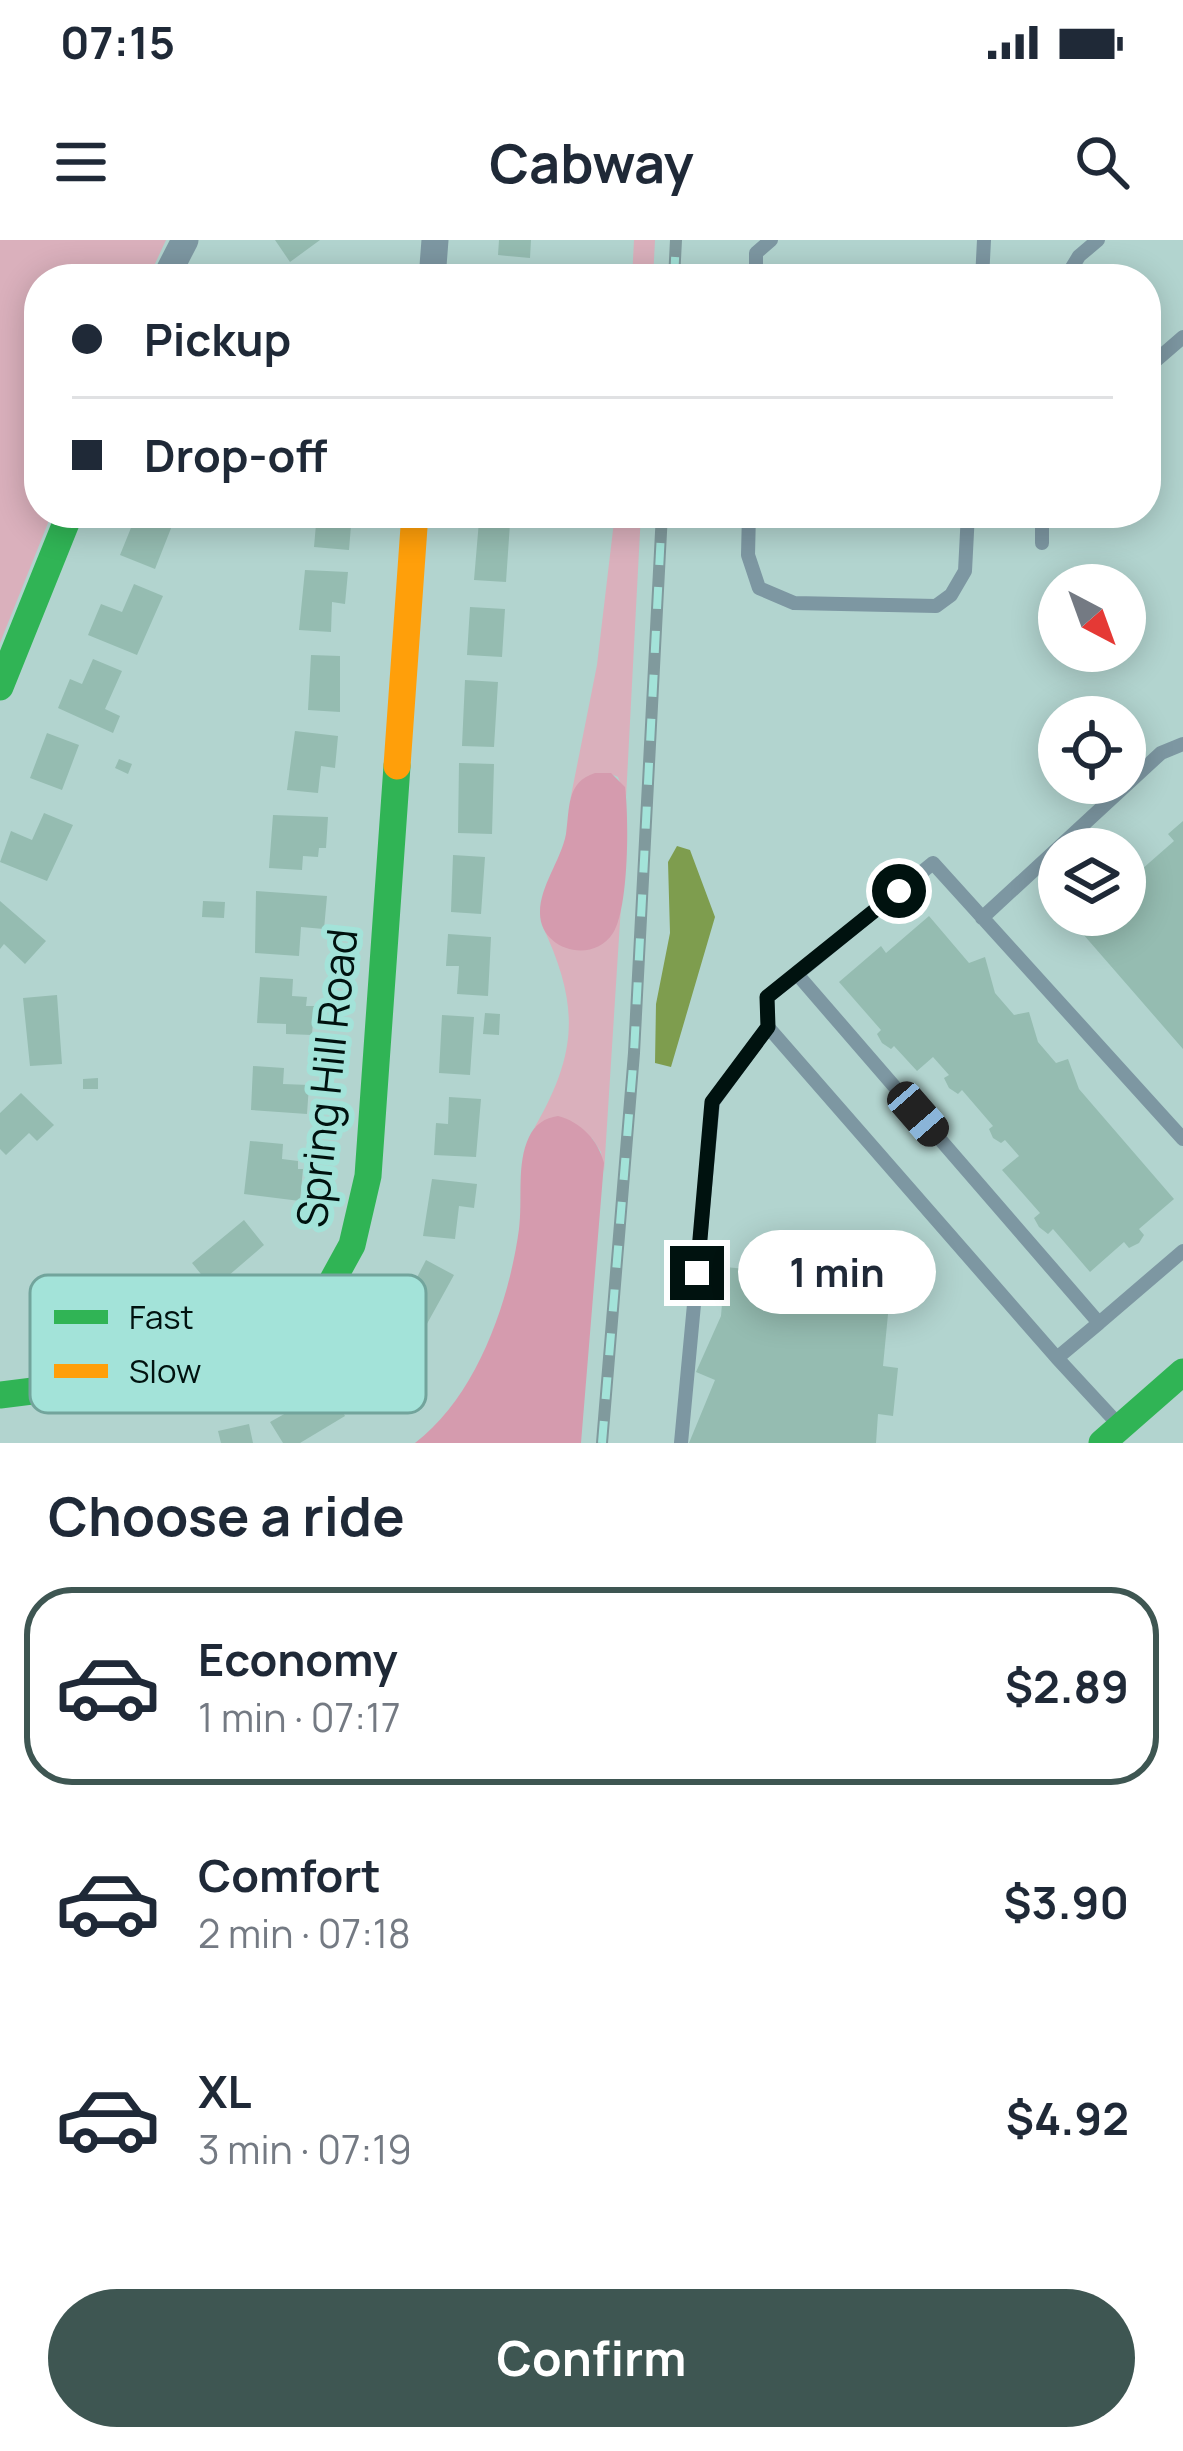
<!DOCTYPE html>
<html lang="en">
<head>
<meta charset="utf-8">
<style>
  :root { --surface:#fff; --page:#f6f6f7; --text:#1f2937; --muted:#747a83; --line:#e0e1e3; --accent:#3e5652 }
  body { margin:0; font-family:Manrope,sans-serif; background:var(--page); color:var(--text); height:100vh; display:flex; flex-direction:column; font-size:45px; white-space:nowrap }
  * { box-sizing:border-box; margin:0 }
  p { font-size:39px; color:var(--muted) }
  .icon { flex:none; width:66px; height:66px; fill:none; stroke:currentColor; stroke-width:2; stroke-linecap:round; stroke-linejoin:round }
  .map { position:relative; height:1203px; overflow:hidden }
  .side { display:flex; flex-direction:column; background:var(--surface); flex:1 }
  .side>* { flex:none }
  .hud { position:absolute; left:24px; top:24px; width:1137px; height:264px; border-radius:48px; box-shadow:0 6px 30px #0003; display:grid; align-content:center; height:264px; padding:0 48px; background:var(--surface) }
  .needle { width:78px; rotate:139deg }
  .tools { position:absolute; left:1038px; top:324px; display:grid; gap:24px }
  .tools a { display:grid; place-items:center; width:108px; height:108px; border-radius:50%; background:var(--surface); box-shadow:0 6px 30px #0003; font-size:60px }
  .end { position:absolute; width:54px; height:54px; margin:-27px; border:15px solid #00120f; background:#fff; box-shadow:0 0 0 6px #fff }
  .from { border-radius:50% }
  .bubble { position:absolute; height:84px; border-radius:42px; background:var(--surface); box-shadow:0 6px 30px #0003; font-size:39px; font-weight:700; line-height:84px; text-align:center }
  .car { position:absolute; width:36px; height:72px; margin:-36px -18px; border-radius:15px; box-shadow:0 0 9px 3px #0007; background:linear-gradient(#222 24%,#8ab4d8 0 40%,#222 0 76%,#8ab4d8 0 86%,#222 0) }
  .hud b { display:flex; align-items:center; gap:42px; height:114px; font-size:45px }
  .hud b+b { border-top:3px solid var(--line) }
  .hud i { width:30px; height:30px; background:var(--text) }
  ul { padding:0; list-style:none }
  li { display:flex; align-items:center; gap:36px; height:198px; margin:0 24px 18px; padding:0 24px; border:6px solid transparent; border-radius:48px }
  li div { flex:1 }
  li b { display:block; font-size:45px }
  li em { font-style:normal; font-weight:700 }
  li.active { border-color:var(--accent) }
  li>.icon { width:108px; height:108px; stroke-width:1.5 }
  h2 { padding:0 48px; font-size:54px; line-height:144px }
  .cta { display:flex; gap:24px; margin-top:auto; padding:24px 48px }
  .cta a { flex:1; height:138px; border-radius:72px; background:var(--accent); color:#fff; font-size:48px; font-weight:700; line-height:138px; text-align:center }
  .status { display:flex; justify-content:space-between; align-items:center; height:84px; padding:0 60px; background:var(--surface); direction:ltr }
  .status svg { height:33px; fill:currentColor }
  header { display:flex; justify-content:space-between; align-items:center; height:156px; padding:0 48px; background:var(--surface); font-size:54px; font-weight:700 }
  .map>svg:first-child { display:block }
</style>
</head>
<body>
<div class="status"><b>07:15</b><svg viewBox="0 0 49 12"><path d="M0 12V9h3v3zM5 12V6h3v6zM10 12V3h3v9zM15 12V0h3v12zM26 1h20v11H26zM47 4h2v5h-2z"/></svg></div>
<header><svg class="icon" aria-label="menu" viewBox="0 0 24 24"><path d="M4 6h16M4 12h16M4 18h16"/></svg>Cabway<svg class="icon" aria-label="search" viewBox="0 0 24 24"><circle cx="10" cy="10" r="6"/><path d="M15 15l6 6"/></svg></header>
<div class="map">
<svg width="1183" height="1203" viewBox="0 0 1183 1203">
  <rect width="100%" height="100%" fill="#b2d4cf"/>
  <!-- green -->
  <path fill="#dab0bc" d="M0,0H166L148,39H39V273H52L0,403Z
    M634,0H655L653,39H632Z
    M615,273H641L626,558L618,537C599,527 576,540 570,561L597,425Z
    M621,666L604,932L601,912L592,898L535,887L529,897C577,817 582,770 542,685L547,694L618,682Z"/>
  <!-- forest -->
  <path fill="#d59bae" d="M595,533H611L625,547C629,577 629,668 613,693C593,725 539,710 540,672C540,646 561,620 566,594C570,568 566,542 595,533Z
    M558,876C581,882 598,900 604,923L581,1203H415C476,1157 509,1063 519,989C523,960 516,924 529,897C535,884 545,878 558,876Z"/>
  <!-- water -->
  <path fill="#7e9d4e" d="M677,606L690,610L715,677L671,827L655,823L656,764L670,693L668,622Z"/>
  <!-- building -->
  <path fill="#95bcb1" d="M275,0H320L290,22Z
    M499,0H531L530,18L498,15Z
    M137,273H177L155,329L120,315Z
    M317,273H352L349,310L314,307Z
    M479,281L510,283L506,342L474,340Z
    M305,330L348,332L345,364L332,362L331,392L299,390Z
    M134,344L163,356L137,415L88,395L101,364L122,372Z
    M470,367L505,369L502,417L467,415Z
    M311,415L340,416V472L308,470Z
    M93,419L122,431L105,469L120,476L113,493L58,468L70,439L82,444Z
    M465,440L498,442L494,507L462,506Z
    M295,491L338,496L335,528L321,526L318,553L287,550Z
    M47,493L79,505L62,550L30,538Z
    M119,519L132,524L128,534L115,528Z
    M459,523L494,524L492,594L458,593Z
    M44,573L73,585L47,641L0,622L11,591L32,600Z
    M273,575L328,577L326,608H319L318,617L303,616L302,630L269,628Z
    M1183,581V809L1076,686L1089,675H1125V644L1174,601L1168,594Z
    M453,615L485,617L481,674L451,672Z
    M256,651L327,656L324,689L301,687L299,716L255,713Z
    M0,661L46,701L25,724L4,704L0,709Z
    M203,661L225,662L224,678L202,677Z
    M929,676L969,723L985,717L995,753L1014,775L1029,772L1038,802L1056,823L1068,819L1079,849L1174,959L1139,989L1144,995L1139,1003L1129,1008L1124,1002L1090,1032L1053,989L1048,994L1039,987L1034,978L1040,973L1002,930L1019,916L1005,900L1001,903L993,898L989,889L993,886L962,850L958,854L949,848L944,838L949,835L933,817L917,831L894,806L891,809L882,803L877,794L881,790L839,742L881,706L886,713Z
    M448,694L491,697L488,756L457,754L459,726H446Z
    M260,737L293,739L292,756L307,757L306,766H314L312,795L286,794V784L257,783Z
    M57,755L62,824L30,826L23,758Z
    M485,773L500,774L499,795L483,794Z
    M442,775L474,777L470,835L439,833Z
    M253,826L284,828L283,844L309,845L307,874L251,870Z
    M98,838V849H83V839Z
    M21,853L54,885L37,901L29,893L6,915L0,909V873Z
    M449,857L481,859L476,917L434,915L436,883L448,884Z
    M250,901L283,904L282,919L298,921V929H303L300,961L244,954Z
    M432,939L477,944L474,968L459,966L455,999L423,996Z
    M244,980L264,1005L213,1049L192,1023Z
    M426,1020L454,1035L423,1091L397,1076Z
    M725,1027L891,1043L883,1126L898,1128L893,1176L878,1174L876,1203H689L715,1140L696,1132L721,1076Z
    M329,1149L345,1176L300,1203H283L270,1182Z
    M249,1184L253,1203H221L218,1191Z"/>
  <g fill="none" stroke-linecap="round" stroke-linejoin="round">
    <!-- lane -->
    <path stroke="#7d97a2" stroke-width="14" d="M756,39V13L771,0
      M982,39L984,0
      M1065,39L1079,16L1098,0
      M1146,129L1183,97
      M749,273L748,315L759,348L794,363L936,366L951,355L965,331L968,273
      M1042,303V273
      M982,678L1161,513L1183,504
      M768,787L767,757L797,734
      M1099,1083L1183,1011
      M1118,1184L1057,1118L1099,1083L797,734L933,623L1183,899
      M681,1203L713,862L768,787L1057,1118"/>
    <!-- street -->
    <path stroke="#7d97a2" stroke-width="27" d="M165,39L185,0
      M432,39L435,0"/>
    <!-- fast -->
    <path stroke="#30b455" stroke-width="27" d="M0,447L70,273
      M0,1155L183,1132L237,1117L285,1092L324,1056L352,1005L368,936L397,526
      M1102,1203L1183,1132"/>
    <!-- slow -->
    <path stroke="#ff9f0a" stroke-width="27" d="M397,526L415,273"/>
    <!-- rail casing -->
    <g stroke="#809a9d" stroke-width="12">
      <path id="rail" d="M674,39L676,0
        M602,1203L634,813L662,273"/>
    </g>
    <!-- rail -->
    <use href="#rail" stroke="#a3e3d9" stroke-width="8" stroke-dasharray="22" stroke-linecap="butt"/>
  </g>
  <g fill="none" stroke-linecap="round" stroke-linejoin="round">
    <!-- route -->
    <path stroke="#00120f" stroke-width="15" d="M697,1033L712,862L768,787L767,757L899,651"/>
  </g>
  <g text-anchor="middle" stroke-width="12" stroke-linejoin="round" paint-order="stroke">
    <!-- street labels -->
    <g font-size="42" fill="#00120f" stroke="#a3e3d9">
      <text transform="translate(327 838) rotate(-84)" y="15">Spring Hill Road</text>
    </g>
  </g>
  <!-- legend -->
  <rect x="30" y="1035" width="396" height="138" rx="18" fill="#a3e3d9" stroke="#72a49c" stroke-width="3"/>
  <rect x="54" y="1070" width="54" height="14" fill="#30b455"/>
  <rect x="54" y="1124" width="54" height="14" fill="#ff9f0a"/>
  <g font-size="33" fill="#00120f">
    <text x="129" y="1089">Fast</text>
    <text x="129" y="1143">Slow</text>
  </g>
</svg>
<div class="tools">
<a><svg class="needle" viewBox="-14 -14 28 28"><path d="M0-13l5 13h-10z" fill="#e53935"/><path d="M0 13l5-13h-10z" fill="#747a83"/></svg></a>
<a><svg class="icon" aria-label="locate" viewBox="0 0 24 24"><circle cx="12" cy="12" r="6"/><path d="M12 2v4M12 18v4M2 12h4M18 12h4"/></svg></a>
<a><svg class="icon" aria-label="layers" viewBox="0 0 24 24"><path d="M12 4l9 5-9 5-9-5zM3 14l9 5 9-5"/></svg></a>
</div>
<i class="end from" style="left:899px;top:651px"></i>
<i class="end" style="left:697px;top:1033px"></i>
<div class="bubble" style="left:738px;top:990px;width:198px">1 min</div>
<i class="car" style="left:918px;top:874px;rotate:139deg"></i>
<div class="hud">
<b><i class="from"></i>Pickup</b>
<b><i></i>Drop-off</b>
</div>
</div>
<section class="side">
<h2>Choose a ride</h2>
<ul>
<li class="active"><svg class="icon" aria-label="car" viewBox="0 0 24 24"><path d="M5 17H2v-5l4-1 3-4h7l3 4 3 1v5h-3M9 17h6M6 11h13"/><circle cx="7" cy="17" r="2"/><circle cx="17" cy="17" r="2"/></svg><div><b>Economy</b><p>1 min · 07:17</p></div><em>$2.89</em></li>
<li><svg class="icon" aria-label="car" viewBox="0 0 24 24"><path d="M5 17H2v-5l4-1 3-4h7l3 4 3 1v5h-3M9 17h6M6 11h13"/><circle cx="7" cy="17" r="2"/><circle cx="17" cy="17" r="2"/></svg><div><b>Comfort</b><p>2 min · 07:18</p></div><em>$3.90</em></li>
<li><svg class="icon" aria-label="car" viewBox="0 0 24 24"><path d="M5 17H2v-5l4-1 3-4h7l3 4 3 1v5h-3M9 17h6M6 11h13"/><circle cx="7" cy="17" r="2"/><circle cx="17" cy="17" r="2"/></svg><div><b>XL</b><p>3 min · 07:19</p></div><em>$4.92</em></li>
</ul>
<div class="cta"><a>Confirm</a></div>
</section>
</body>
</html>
